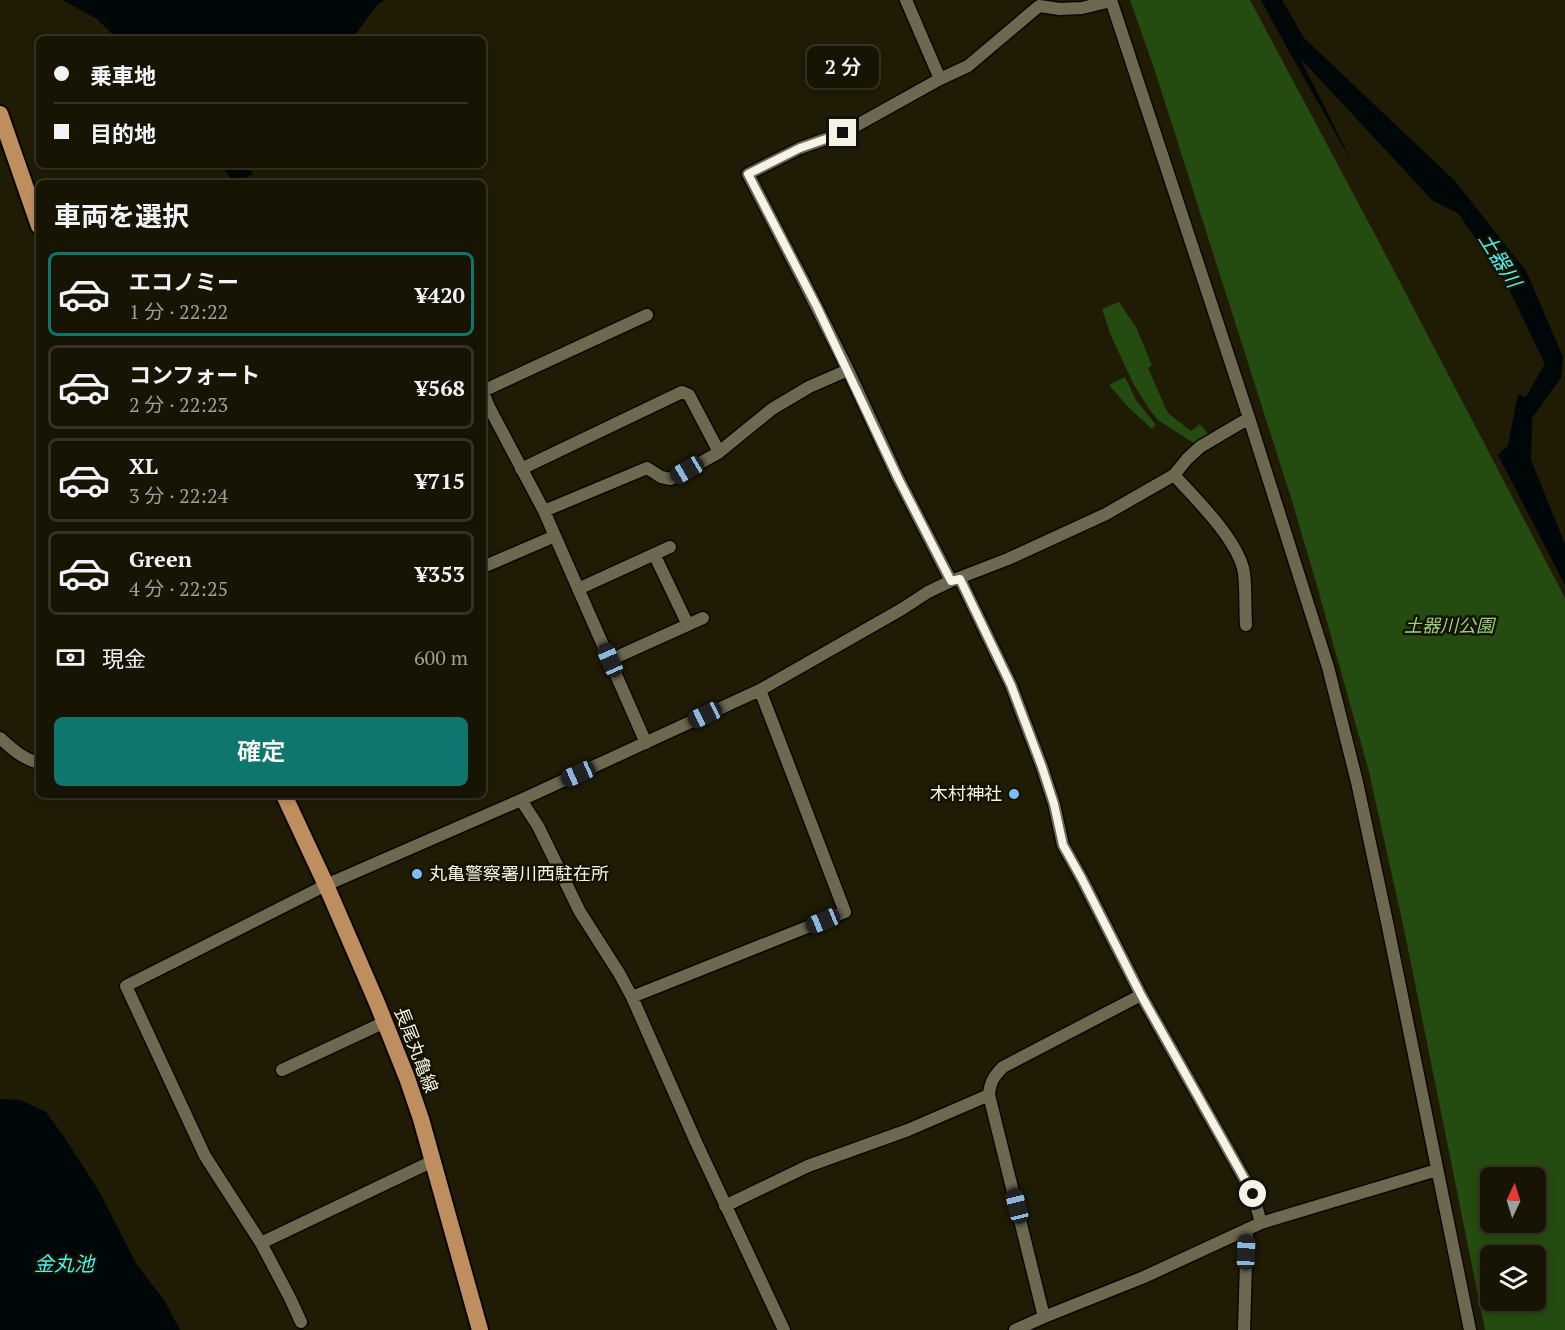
<!DOCTYPE html>
<html lang="ja">
<head>
<meta charset="utf-8">
<style>
  :root { --surface:#171404; --page:#242113; --text:#f1f3f6; --muted:#9e9e9a; --line:#363326; --accent:#0f766e }
  body { margin:0; font-family:"PT Serif","Noto Sans JP",serif; background:var(--page); color:var(--text); height:100vh; display:flex; flex-direction:column; font-size:22px; white-space:nowrap }
  * { box-sizing:border-box; margin:0 }
  p { font-size:20px; color:var(--muted) }
  .icon { flex:none; width:33px; height:33px; fill:none; stroke:currentColor; stroke-width:2; stroke-linecap:round; stroke-linejoin:round }
  .map { position:relative; flex:1; overflow:hidden }
  .panel { position:absolute; left:36px; top:180px; width:450px; height:618px; display:flex; flex-direction:column; background:var(--surface); border-radius:9px; box-shadow:0 3px 9px #0003,0 0 0 2px var(--line) }
  .panel>* { flex:none }
  .top-card { position:absolute; left:36px; top:36px; width:450px; height:132px; border-radius:9px; box-shadow:0 3px 9px #0003,0 0 0 2px var(--line); display:grid; align-content:center; height:132px; padding:0 18px; background:var(--surface) }
  .needle { width:39px; rotate:4deg }
  .fabs { position:absolute; left:1480px; top:1167px; display:grid; gap:12px }
  .fabs a { display:grid; place-items:center; width:66px; height:66px; border-radius:9px; background:var(--surface); box-shadow:0 3px 9px #0003,0 0 0 2px var(--line); font-size:30px }
  .end { position:absolute; width:27px; height:27px; margin:-14px; border:8px solid #f5f3e5; background:#111; box-shadow:0 0 0 3px #111 }
  .from { border-radius:50% }
  .bubble { position:absolute; height:42px; border-radius:9px; background:var(--surface); box-shadow:0 3px 9px #0003,0 0 0 2px var(--line); font-size:20px; font-weight:600; line-height:42px; text-align:center }
  .car { position:absolute; width:18px; height:36px; margin:-18px -9px; border-radius:8px; box-shadow:0 0 4px 2px #0007; background:linear-gradient(#222 24%,#8ab4d8 0 40%,#222 0 76%,#8ab4d8 0 86%,#222 0) }
  .top-card b { display:flex; align-items:center; gap:21px; height:57px; font-size:22px }
  .top-card b+b { border-top:2px solid var(--line) }
  .top-card i { width:15px; height:15px; background:var(--text) }
  ul { padding:0; list-style:none }
  li { display:flex; align-items:center; gap:18px; height:84px; margin:0 12px 9px; padding:0 6px; border:3px solid var(--line); border-radius:9px }
  li div { flex:1 }
  li b { display:block; font-size:22px }
  li em { font-style:normal; font-weight:600 }
  li.active { border-color:var(--accent) }
  li>.icon { width:54px; height:54px; stroke-width:1.5 }
  h2 { padding:0 18px; font-size:27px; line-height:72px }
  .pay { display:flex; align-items:center; gap:15px; height:66px; padding:0 18px; font-size:22px }
  .pay p { margin-inline-start:auto }
  .primary-button { display:flex; gap:12px; margin-top:auto; padding:12px 18px }
  .primary-button a { flex:1; height:69px; border-radius:9px; background:var(--accent); color:#fff; font-size:24px; font-weight:600; line-height:69px; text-align:center }
  .map>svg:first-child { display:block }
</style>
</head>
<body>
<div class="map">
<svg width="1565" height="1330" viewBox="0 0 1565 1330">
  <rect width="100%" height="100%" fill="#1f1b05"/>
  <!-- green -->
  <path fill="#244b10" fill-rule="evenodd" d="M1130,0H1250L1379,242L1565,598V1330H1485L1405,934L1369,772L1319,593L1293,504L1154,68ZM1491,1178H1536V1222H1491ZM1491,1256H1536V1300H1491Z
    M1119,302L1136,327L1152,365L1148,368L1166,409L1169,414L1191,431L1200,424L1209,435L1195,444L1158,420L1150,410L1134,385L1111,336L1102,309Z
    M1125,377L1136,400L1156,425L1152,429L1128,407L1109,385Z"/>
  <!-- water -->
  <path fill="#000708" d="M62,0H384L377,5L352,39H117L97,19Z
    M1261,0H1282L1304,38L1455,181L1526,271L1563,357L1561,378L1532,418L1531,460L1565,544V585L1498,455L1508,445L1518,394L1526,397L1545,364L1505,281L1458,213L1433,201L1300,58L1353,164L1287,48Z
    M220,165H248L253,174L235,183Z
    M0,1099L20,1100L46,1112L65,1138L100,1193L137,1265L164,1300L180,1330H0Z"/>
  <g fill="none" stroke-linecap="round" stroke-linejoin="round">
    <!-- minor casing -->
    <g stroke="#090600" stroke-width="15">
      <path id="minor" d="M906,0L940,79
        M1111,0L1249,418L1328,667L1357,782L1387,922L1470,1330
        M483,391L647,315
        M483,391L488,405L544,511
        M521,469L682,392L689,395L719,452
        M1174,475C1196,499 1239,541 1244,573C1246,590 1245,608 1246,625
        M555,536L646,743
        M654,554L688,625
        M483,567L555,536L544,511L647,468L661,477L671,479L718,453L772,409L809,387L848,370
        M960,579L1011,685L1042,767L1054,804L1063,845L1082,879L1141,995L1253,1194L1261,1223
        M951,581L898,478L848,370L806,286L748,174L800,148L843,133L940,79L968,66L1039,6L1060,9L1082,8L1111,1
        M578,589L670,547
        M610,660L703,618
        M0,738C12,749 23,759 39,763
        M521,800L538,826L580,912L619,973L632,997L696,1142L784,1330
        M632,997L845,912L760,690
        M282,1070L385,1022
        M725,1206L808,1166L908,1130L989,1095
        M261,1243L433,1161
        M1044,1317L989,1095C990,1082 994,1076 1003,1067L1141,995
        M301,1322L290,1298L261,1243L205,1156L126,986L326,885L521,800L760,690L902,609L928,592L951,581L1008,559L1106,514L1174,475L1187,459L1200,447L1249,418
        M1015,1330L1044,1317L1144,1277L1261,1223L1437,1170
        M1244,1330L1247,1229"/>
    </g>
    <!-- primary casing -->
    <g stroke="#090600" stroke-width="20">
      <path id="primary" d="M0,114L39,226
        M284,795L326,885L377,1003L407,1078L421,1119L480,1330"/>
    </g>
    <!-- minor -->
    <use href="#minor" stroke="#6d6951" stroke-width="12"/>
    <!-- primary -->
    <use href="#primary" stroke="#bf8e5f" stroke-width="16"/>
  </g>
  <g fill="none" stroke-linecap="round" stroke-linejoin="round">
    <!-- route -->
    <path stroke="#f5f3e5" stroke-width="8" d="M843,133L800,148L748,174L817,307L898,478L951,581L960,579L1011,685L1042,767L1054,804L1063,845L1082,879L1141,995L1253,1194"/>
  </g>
  <!-- markers -->
  <g fill="#7abff8" stroke="#151200" stroke-width="2">
    <circle cx="1014" cy="794" r="6"/>
    <circle cx="417" cy="874" r="6"/>
  </g>
  <g text-anchor="middle" stroke-width="5" stroke-linejoin="round" paint-order="stroke">
    <!-- park labels -->
    <g font-size="18" font-style="italic" fill="#96d37e" stroke="#151200">
      <text x="1449" y="632">土器川公園</text>
    </g>
    <!-- poi labels -->
    <g font-size="18" fill="#f5f3e5" stroke="#151200" text-anchor="end">
      <text x="1002" y="800">木村神社</text>
      <text x="429" y="880" text-anchor="start">丸亀警察署川西駐在所</text>
    </g>
    <!-- street labels -->
    <g font-size="18" fill="#f5f3e5" stroke="#151200">
      <text transform="translate(416 1050) rotate(69)" y="6">長尾丸亀線</text>
    </g>
    <!-- water labels -->
    <g font-size="20" font-style="italic" fill="#4ceff2" stroke="#151200">
      <text transform="translate(1500 260) rotate(58)" y="7">土器川</text>
      <text x="64" y="1271">金丸池</text>
    </g>
  </g>
</svg>
<div class="fabs">
<a><svg class="needle" viewBox="-14 -14 28 28"><path d="M0-13l5 13h-10z" fill="#e53935"/><path d="M0 13l5-13h-10z" fill="#9e9e9a"/></svg></a>
<a><svg class="icon" aria-label="layers" viewBox="0 0 24 24"><path d="M12 4l9 5-9 5-9-5zM3 14l9 5 9-5"/></svg></a>
</div>
<i class="end from" style="left:1253px;top:1194px"></i>
<i class="end" style="left:843px;top:133px"></i>
<div class="bubble" style="left:807px;top:46px;width:72px">2 分</div>
<i class="car" style="left:687px;top:470px;rotate:240deg"></i>
<i class="car" style="left:610px;top:660px;rotate:336deg"></i>
<i class="car" style="left:705px;top:715px;rotate:245deg"></i>
<i class="car" style="left:578px;top:774px;rotate:246deg"></i>
<i class="car" style="left:823px;top:921px;rotate:248deg"></i>
<i class="car" style="left:1017px;top:1206px;rotate:346deg"></i>
<i class="car" style="left:1246px;top:1252px;rotate:2deg"></i>
<div class="top-card">
<b><i class="from"></i>乗車地</b>
<b><i></i>目的地</b>
</div>
<section class="panel">
<h2>車両を選択</h2>
<ul>
<li class="active"><svg class="icon" aria-label="car" viewBox="0 0 24 24"><path d="M5 17H2v-5l4-1 3-4h7l3 4 3 1v5h-3M9 17h6M6 11h13"/><circle cx="7" cy="17" r="2"/><circle cx="17" cy="17" r="2"/></svg><div><b>エコノミー</b><p>1 分 · 22:22</p></div><em>¥420</em></li>
<li><svg class="icon" aria-label="car" viewBox="0 0 24 24"><path d="M5 17H2v-5l4-1 3-4h7l3 4 3 1v5h-3M9 17h6M6 11h13"/><circle cx="7" cy="17" r="2"/><circle cx="17" cy="17" r="2"/></svg><div><b>コンフォート</b><p>2 分 · 22:23</p></div><em>¥568</em></li>
<li><svg class="icon" aria-label="car" viewBox="0 0 24 24"><path d="M5 17H2v-5l4-1 3-4h7l3 4 3 1v5h-3M9 17h6M6 11h13"/><circle cx="7" cy="17" r="2"/><circle cx="17" cy="17" r="2"/></svg><div><b>XL</b><p>3 分 · 22:24</p></div><em>¥715</em></li>
<li><svg class="icon" aria-label="car" viewBox="0 0 24 24"><path d="M5 17H2v-5l4-1 3-4h7l3 4 3 1v5h-3M9 17h6M6 11h13"/><circle cx="7" cy="17" r="2"/><circle cx="17" cy="17" r="2"/></svg><div><b>Green</b><p>4 分 · 22:25</p></div><em>¥353</em></li>
</ul>
<div class="pay"><svg class="icon" aria-label="cash" viewBox="0 0 24 24"><path d="M3 7h18v10H3z"/><circle cx="12" cy="12" r="2"/></svg>現金<p>600 m</p></div>
<div class="primary-button"><a>確定</a></div>
</section>
</div>
</body>
</html>
